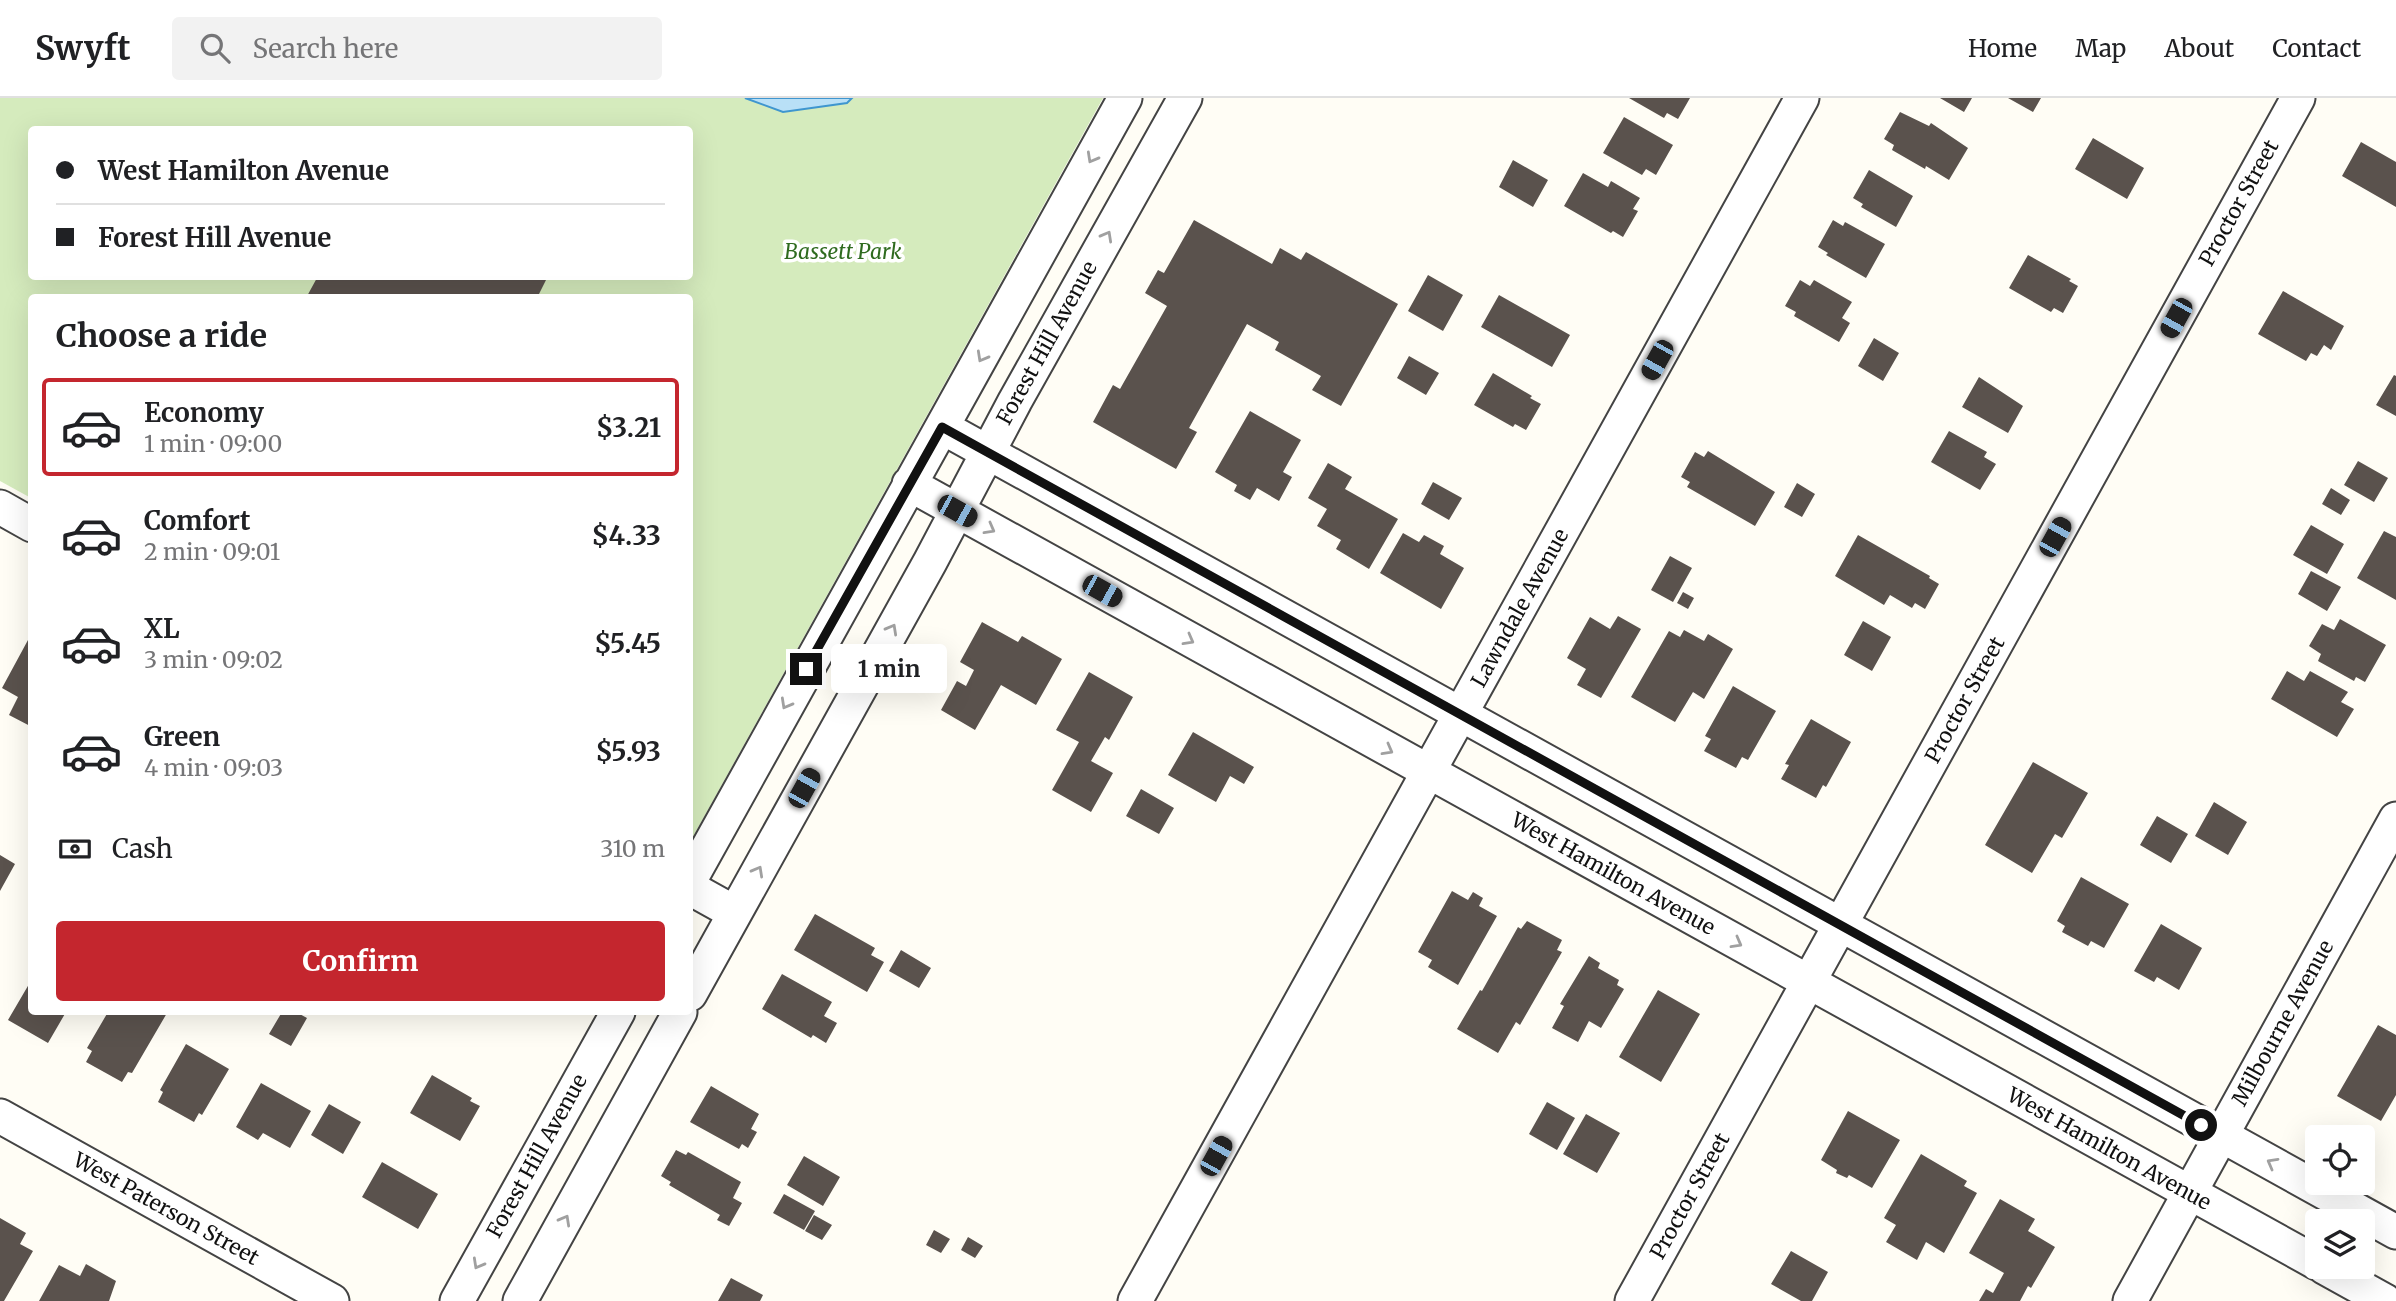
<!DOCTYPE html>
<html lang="en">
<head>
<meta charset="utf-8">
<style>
  :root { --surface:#fff; --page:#f2f2f2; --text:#202124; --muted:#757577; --line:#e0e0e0; --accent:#c4262e }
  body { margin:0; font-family:Merriweather,serif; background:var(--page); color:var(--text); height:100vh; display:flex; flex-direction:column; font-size:26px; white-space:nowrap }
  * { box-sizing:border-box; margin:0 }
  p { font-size:23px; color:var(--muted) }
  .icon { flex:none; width:38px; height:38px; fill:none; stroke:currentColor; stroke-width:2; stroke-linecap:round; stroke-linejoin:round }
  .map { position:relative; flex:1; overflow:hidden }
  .drawer { position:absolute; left:28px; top:196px; width:665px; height:721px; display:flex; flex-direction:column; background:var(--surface); border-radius:7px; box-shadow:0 7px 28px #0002 }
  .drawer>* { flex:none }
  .top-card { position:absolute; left:28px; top:28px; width:665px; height:154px; border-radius:7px; box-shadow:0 7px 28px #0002; display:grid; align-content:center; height:154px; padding:0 28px; background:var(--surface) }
  .fabs { position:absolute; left:2305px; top:1027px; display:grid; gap:14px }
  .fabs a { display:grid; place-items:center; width:70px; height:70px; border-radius:7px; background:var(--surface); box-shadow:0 7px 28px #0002; font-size:35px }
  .end { position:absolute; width:32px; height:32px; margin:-16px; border:9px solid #111; background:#fff; box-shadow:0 0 0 4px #fff }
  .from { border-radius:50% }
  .bubble { position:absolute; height:49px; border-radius:7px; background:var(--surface); box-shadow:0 7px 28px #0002; font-size:23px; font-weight:700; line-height:49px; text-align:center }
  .car { position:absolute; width:21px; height:42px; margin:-21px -10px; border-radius:9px; box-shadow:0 0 5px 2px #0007; background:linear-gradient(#222 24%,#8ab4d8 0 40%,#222 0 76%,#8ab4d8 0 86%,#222 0) }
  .top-card b { display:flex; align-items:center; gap:24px; height:66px; font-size:26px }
  .top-card b+b { border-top:2px solid var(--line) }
  .top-card i { width:18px; height:18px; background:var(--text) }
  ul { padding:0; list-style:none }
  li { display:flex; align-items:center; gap:21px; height:98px; margin:0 14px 10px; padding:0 14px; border:4px solid transparent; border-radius:7px }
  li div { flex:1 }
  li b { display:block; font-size:26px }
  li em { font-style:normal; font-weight:700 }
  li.current { border-color:var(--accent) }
  li>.icon { width:63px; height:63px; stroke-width:1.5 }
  h2 { padding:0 28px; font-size:32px; line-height:84px }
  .pay { display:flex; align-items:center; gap:18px; height:77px; padding:0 28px; font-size:26px }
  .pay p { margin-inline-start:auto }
  .button { display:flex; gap:14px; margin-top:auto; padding:14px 28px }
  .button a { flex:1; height:80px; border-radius:7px; background:var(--accent); color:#fff; font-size:28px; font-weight:700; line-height:80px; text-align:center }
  header { display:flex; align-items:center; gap:42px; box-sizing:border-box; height:98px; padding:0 35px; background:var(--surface); border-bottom:2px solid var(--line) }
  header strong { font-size:33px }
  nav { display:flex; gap:38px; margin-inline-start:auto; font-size:24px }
  .search { width:490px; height:63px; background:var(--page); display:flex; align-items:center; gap:18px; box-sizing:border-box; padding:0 24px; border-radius:7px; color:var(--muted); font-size:26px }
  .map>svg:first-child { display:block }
</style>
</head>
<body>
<header>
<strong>Swyft</strong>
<div class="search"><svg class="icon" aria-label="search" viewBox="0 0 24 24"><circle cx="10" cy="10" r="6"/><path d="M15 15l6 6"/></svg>Search here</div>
<nav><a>Home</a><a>Map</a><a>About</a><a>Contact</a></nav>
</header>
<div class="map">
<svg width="2396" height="1203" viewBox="0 0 2396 1203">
  <rect width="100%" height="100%" fill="#fffdf5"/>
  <!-- green -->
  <path fill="#d5ebbd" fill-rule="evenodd" d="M0,0H1103L690,744V200H32L31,400L0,383ZM32,32H690V178H32Z"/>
  <!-- water -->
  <path fill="#b9e0f7" stroke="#3f96cf" stroke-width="2" d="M745,0H852L847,5L783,14Z"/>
  <!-- building -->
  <path fill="#5a524d" d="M1629,0H1690L1678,21L1667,15L1664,20Z
    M1940,0H1972L1964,14Z
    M2008,0H2041L2033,14Z
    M1900,14L1929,28L1931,25L1968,50L1949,82L1926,68L1925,71L1892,52L1894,47L1884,41Z
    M1624,19L1673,47L1656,77L1646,71L1642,77L1603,55Z
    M2093,40L2144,70L2127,101L2075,71Z
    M2361,44L2396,64V109L2342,78Z
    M1513,62L1548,82L1533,109L1499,89Z
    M1869,72L1913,98L1896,129L1861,109L1863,106L1853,100Z
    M1583,75L1608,89L1611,83L1640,100L1633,111L1638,113L1623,139L1613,133L1611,135L1564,108Z
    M1194,122L1272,166L1280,150L1301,162L1306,154L1398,206L1341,308L1312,292L1321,278L1275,252L1279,244L1247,226L1189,330L1197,334L1176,371L1093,324L1113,287L1120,291L1167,208L1145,195L1158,172L1164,175Z
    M1833,122L1843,128L1845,124L1885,146L1866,180L1826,157L1828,155L1818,149Z
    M2028,157L2071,181L2069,183L2078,188L2063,215L2054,210L2051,214L2009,190Z
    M1428,177L1463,197L1443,233L1408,213Z
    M318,178H548L537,200H306Z
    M1800,182L1810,188L1814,182L1852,204L1842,220L1850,225L1839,244L1794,218L1796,214L1785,208Z
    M2283,193L2344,228L2331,252L2324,247L2317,258L2311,255L2306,263L2258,236Z
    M1499,197L1570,237L1552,269L1481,229Z
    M1874,240L1899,255L1883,283L1858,268Z
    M1409,258L1439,275L1426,297L1397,280Z
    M1493,275L1532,298L1530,300L1541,306L1526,332L1515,326L1513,329L1474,307Z
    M2394,277L2396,278V318L2376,307Z
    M1979,279L2023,308L2008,335L1962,309Z
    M1250,313L1301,342L1283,374L1292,379L1279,403L1257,390L1250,402L1234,393L1237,387L1215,374Z
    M1949,333L1987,354L1984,359L1996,366L1980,392L1931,364Z
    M1708,353L1775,394L1755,428L1687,389L1690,384L1681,379L1695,354L1704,359Z
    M2358,363L2388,380L2374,404L2344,387Z
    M1328,365L1352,379L1345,391L1398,421L1369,471L1336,451L1341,442L1317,428L1327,411L1308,400Z
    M1433,384L1462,400L1449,422L1421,406Z
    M1797,385L1815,396L1802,419L1784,409Z
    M2331,390L2350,402L2341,417L2322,406Z
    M2311,427L2344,446L2327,476L2293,457Z
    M2384,433L2396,439V502L2357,480Z
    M1403,435L1419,444L1424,437L1444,448L1440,456L1464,470L1441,511L1380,475Z
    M1858,437L1930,478L1929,480L1939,486L1925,511L1915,505L1912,510L1890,497L1884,507L1835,478Z
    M1670,458L1692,470L1673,504L1651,492Z
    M2311,473L2341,489L2327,513L2298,496Z
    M1683,494L1694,500L1688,511L1677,505Z
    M1618,518L1641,531L1601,600L1577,587L1586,571L1567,560L1590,519L1610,531Z
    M2340,521L2386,547L2365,584L2356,579L2354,583L2318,563L2321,556L2309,548L2322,526L2334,532Z
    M1863,523L1891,539L1872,573L1844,557Z
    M982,524L1018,544L1022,538L1062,561L1036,607L1001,587L975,632L941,612L957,583L966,588L974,572L960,564Z
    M1684,532L1704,543L1708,536L1733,551L1704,601L1693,594L1675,624L1631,599L1669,533L1680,539Z
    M28,542L32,544V629L9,617L18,599L2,590Z
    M2287,573L2304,583L2310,573L2348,594L2341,604L2354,611L2337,639L2271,601Z
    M1089,574L1133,599L1109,642L1105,639L1091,663L1113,675L1091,714L1052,692L1079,644L1056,632Z
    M1733,588L1776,613L1748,662L1742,659L1736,670L1704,653L1711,641L1705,638Z
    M1811,621L1851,644L1826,689L1823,687L1816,700L1781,681L1789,667L1785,666Z
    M1193,634L1254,669L1244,686L1230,678L1216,704L1168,677Z
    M2033,664L2088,695L2062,740L2055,736L2032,775L1985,747Z
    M1141,691L1174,710L1159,736L1126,718Z
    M2214,704L2247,724L2228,757L2195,738Z
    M2157,718L2188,736L2171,765L2140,747Z
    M0,757L15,766L0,793Z
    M2081,779L2129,806L2104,850L2091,843L2088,848L2062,834L2065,828L2057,823Z
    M1452,793L1468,802L1473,794L1483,800L1479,808L1497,818L1458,887L1428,869L1432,862L1418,854Z
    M815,816L875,850L871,857L884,864L867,894L794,852Z
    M1527,823L1562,842L1557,852L1562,854L1520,927L1516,924L1498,955L1457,931L1480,892L1482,893L1518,829L1521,831Z
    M2161,826L2202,850L2179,892L2157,879L2154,884L2134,873Z
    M901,852L931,870L919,890L889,873Z
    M1589,858L1600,865L1598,870L1619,882L1617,887L1624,891L1601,930L1589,923L1578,944L1552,930L1564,908L1560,906Z
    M782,876L832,904L824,918L837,925L826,945L813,937L811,940L762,911Z
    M32,881V914H66L48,945L8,922Z
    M1658,892L1700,916L1661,984L1619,959Z
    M108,914H163L167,915L132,975L128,974L122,984L86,964L92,953L87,950Z
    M282,914H296L307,920L291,948L269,936Z
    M2378,927L2396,937V997L2381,1023L2337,998Z
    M186,946L229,971L202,1017L199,1015L194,1024L158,1004L163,994L160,992Z
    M432,977L472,1000L470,1003L480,1008L460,1043L410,1015Z
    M261,985L311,1013L290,1050L263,1035L258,1042L236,1029Z
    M711,988L759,1016L751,1031L757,1034L748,1050L742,1046L739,1051L690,1024Z
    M1547,1004L1575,1020L1557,1052L1529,1036Z
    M329,1006L361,1024L343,1056L311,1037Z
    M1848,1013L1900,1042L1872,1090L1849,1077L1847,1080L1836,1075L1837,1072L1821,1062Z
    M1586,1016L1620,1035L1597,1075L1563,1056Z
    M676,1052L686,1057L688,1054L741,1084L733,1100L742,1105L729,1128L717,1122L720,1117L669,1087L671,1084L661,1078Z
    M1921,1056L1967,1083L1964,1088L1977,1095L1944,1155L1926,1144L1917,1162L1886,1144L1896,1127L1884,1120Z
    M804,1058L840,1079L823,1108L787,1087Z
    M382,1064L438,1096L418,1131L362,1099Z
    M784,1096L815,1113L804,1132L773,1115Z
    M2000,1101L2035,1121L2028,1133L2055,1149L2031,1190L2028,1188L2020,1203H1979L1986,1191L1993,1195L2004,1175L1969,1155Z
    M814,1117L832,1127L822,1142L805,1133Z
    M0,1120L26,1135L20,1146L33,1153L4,1203H0Z
    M934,1132L950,1141L941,1155L926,1147Z
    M968,1139L983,1148L975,1160L961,1152Z
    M1791,1153L1828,1174L1812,1203H1801L1771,1186Z
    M86,1166L116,1183L109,1203H39L59,1167L80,1178Z
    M731,1180L763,1197L760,1203H718Z"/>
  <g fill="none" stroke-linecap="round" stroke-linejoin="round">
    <!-- street casing -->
    <g stroke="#444" stroke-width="37">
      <path id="street" d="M942,329L2396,1134
        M909,386L2317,1165
        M0,409L32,427
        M690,782L1125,0
        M690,790L735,815
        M690,896L930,464L1015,303L1185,0
        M0,1018L332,1203
        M2324,1169L2385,1203
        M457,1203L618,914
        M520,1203L680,914
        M1135,1203L1802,0
        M1632,1203L2298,0
        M2130,1203L2396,721"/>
    </g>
    <!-- street -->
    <use href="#street" stroke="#fff" stroke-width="33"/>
  </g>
  <!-- one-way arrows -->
  <defs><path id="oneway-chevron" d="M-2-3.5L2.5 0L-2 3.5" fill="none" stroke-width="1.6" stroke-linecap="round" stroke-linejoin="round" transform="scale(1.75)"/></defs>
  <g stroke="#a0a0a0">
    <use href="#oneway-chevron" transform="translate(1092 60) rotate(119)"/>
    <use href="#oneway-chevron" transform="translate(1107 138) rotate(-61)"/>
    <use href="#oneway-chevron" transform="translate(982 259) rotate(119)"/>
    <use href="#oneway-chevron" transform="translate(990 431) rotate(29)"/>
    <use href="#oneway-chevron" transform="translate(892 531) rotate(-61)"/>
    <use href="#oneway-chevron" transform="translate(1189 542) rotate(29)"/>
    <use href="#oneway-chevron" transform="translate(786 606) rotate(119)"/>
    <use href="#oneway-chevron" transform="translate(1388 652) rotate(29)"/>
    <use href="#oneway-chevron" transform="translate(758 773) rotate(-61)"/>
    <use href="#oneway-chevron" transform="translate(1737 845) rotate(29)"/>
    <use href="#oneway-chevron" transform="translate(2272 1065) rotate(-151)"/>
    <use href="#oneway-chevron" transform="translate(565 1122) rotate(-61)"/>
    <use href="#oneway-chevron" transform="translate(478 1166) rotate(119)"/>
  </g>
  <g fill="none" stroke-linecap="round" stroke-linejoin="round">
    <!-- route -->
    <path stroke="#111" stroke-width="9" d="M806,571L942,329L2201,1027"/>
  </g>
  <g text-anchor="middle" stroke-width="7" stroke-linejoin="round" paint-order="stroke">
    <!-- street labels -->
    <g font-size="21" fill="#111" stroke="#fff">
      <text transform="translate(2239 105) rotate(-61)" y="7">Proctor Street</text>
      <text transform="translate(1047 245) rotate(-61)" y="7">Forest Hill Avenue</text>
      <text transform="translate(1520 510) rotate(-61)" y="7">Lawndale Avenue</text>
      <text transform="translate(1965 602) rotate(-61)" y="7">Proctor Street</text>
      <text transform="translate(1613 776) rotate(29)" y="7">West Hamilton Avenue</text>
      <text transform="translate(2283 925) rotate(-61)" y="7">Milbourne Avenue</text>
      <text transform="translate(2109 1051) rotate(29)" y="7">West Hamilton Avenue</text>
      <text transform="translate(537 1058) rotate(-61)" y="7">Forest Hill Avenue</text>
      <text transform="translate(1690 1098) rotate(-61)" y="7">Proctor Street</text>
      <text transform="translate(166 1111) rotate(29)" y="7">West Paterson Street</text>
    </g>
    <!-- park labels -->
    <g font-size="21" font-style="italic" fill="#2f6b1f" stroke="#fff">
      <text x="843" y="161">Bassett Park</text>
    </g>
  </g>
</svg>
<div class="fabs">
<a><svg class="icon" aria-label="locate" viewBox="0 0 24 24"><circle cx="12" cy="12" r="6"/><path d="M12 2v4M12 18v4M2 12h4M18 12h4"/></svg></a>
<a><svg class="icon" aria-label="layers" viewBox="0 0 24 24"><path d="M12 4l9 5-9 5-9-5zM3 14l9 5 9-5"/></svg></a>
</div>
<i class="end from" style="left:2201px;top:1027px"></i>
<i class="end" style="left:806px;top:571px"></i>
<div class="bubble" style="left:831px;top:546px;width:116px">1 min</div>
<i class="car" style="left:2176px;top:220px;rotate:209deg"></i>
<i class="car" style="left:1657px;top:262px;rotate:209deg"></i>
<i class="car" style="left:957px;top:413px;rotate:119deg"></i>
<i class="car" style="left:2055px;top:439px;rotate:29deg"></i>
<i class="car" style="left:1102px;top:493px;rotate:119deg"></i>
<i class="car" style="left:804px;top:690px;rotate:29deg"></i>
<i class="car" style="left:1216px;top:1058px;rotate:29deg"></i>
<div class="top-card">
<b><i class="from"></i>West Hamilton Avenue</b>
<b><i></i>Forest Hill Avenue</b>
</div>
<section class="drawer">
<h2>Choose a ride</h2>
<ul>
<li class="current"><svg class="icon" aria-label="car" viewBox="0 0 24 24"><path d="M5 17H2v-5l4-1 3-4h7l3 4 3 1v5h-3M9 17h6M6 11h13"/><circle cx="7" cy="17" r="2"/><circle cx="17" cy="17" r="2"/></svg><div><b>Economy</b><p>1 min · 09:00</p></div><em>$3.21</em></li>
<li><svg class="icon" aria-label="car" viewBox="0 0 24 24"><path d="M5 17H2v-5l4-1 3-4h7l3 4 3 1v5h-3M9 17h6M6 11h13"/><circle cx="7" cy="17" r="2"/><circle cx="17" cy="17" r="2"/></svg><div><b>Comfort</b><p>2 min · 09:01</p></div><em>$4.33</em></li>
<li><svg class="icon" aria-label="car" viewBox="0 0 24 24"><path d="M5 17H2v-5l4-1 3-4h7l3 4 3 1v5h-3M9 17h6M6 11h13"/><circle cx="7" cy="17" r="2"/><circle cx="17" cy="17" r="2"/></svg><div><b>XL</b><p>3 min · 09:02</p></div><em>$5.45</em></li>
<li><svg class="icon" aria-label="car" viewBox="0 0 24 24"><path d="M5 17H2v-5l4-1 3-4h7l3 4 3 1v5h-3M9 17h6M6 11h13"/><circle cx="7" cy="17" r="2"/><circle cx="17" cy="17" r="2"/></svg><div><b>Green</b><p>4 min · 09:03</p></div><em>$5.93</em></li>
</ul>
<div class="pay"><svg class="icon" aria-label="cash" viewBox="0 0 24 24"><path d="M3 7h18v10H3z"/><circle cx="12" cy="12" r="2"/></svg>Cash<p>310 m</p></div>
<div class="button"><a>Confirm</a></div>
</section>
</div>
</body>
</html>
